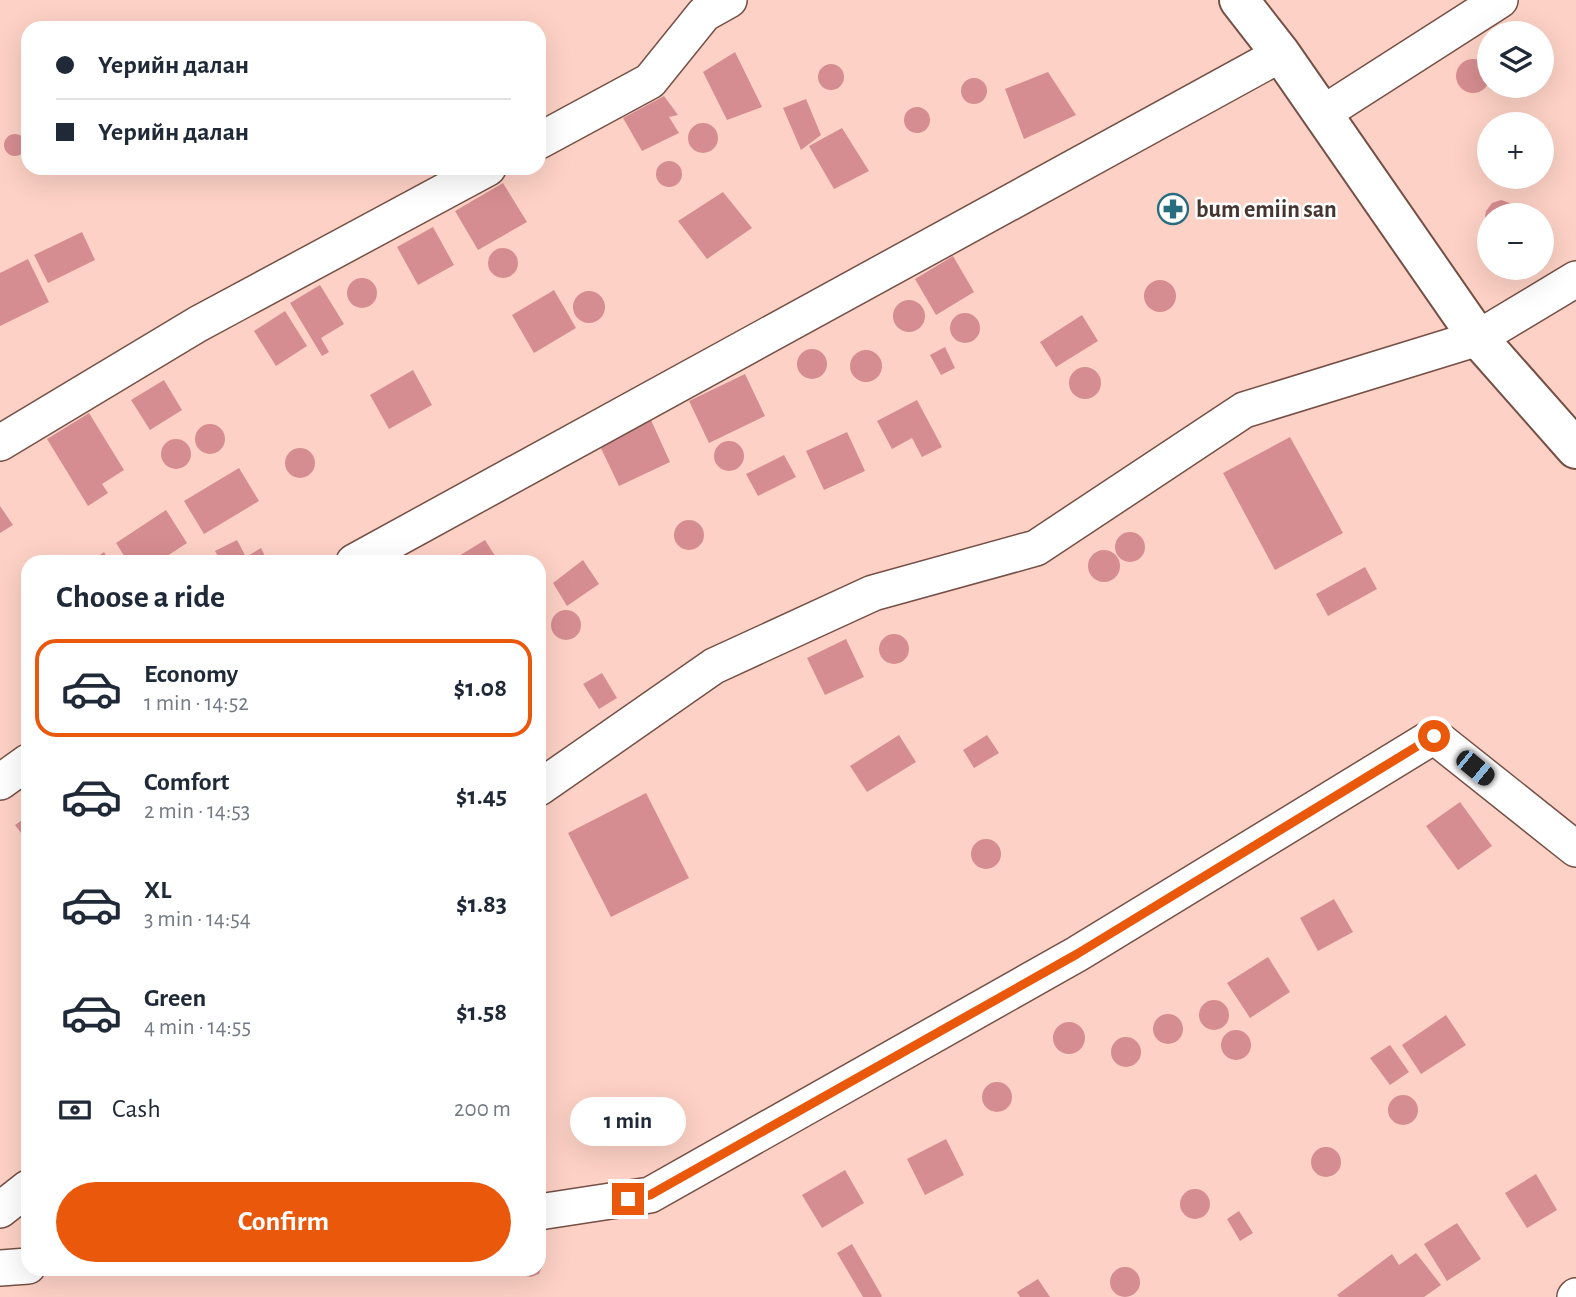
<!DOCTYPE html>
<html lang="en">
<head>
<meta charset="utf-8">
<style>
  :root { --surface:#fff; --page:#f2f2f3; --text:#1f2937; --muted:#747a83; --line:#e0e1e3; --accent:#ea580c }
  body { margin:0; font-family:"Alegreya Sans",sans-serif; background:var(--page); color:var(--text); height:100vh; display:flex; flex-direction:column; font-size:26px; white-space:nowrap }
  * { box-sizing:border-box; margin:0 }
  p { font-size:23px; color:var(--muted) }
  .icon { flex:none; width:38px; height:38px; fill:none; stroke:currentColor; stroke-width:2; stroke-linecap:round; stroke-linejoin:round }
  .map { position:relative; flex:1; overflow:hidden }
  .sheet { position:absolute; left:21px; top:555px; width:525px; height:721px; display:flex; flex-direction:column; background:var(--surface); border-radius:21px; box-shadow:0 7px 28px #0002 }
  .sheet>* { flex:none }
  .hud { position:absolute; left:21px; top:21px; width:525px; height:154px; border-radius:21px; box-shadow:0 7px 28px #0002; display:grid; align-content:center; height:154px; padding:0 35px; background:var(--surface) }
  .buttons { position:absolute; left:1477px; top:21px; display:grid; gap:14px }
  .buttons a { display:grid; place-items:center; width:77px; height:77px; border-radius:50%; background:var(--surface); box-shadow:0 7px 28px #0002; font-size:35px }
  .end { position:absolute; width:32px; height:32px; margin:-16px; border:9px solid #ea580c; background:#fff; box-shadow:0 0 0 4px #fff }
  .from { border-radius:50% }
  .bubble { position:absolute; height:49px; border-radius:24px; background:var(--surface); box-shadow:0 7px 28px #0002; font-size:23px; font-weight:600; line-height:49px; text-align:center }
  .car { position:absolute; width:21px; height:42px; margin:-21px -10px; border-radius:9px; box-shadow:0 0 5px 2px #0007; background:linear-gradient(#222 24%,#8ab4d8 0 40%,#222 0 76%,#8ab4d8 0 86%,#222 0) }
  .hud b { display:flex; align-items:center; gap:24px; height:66px; font-size:26px }
  .hud b+b { border-top:2px solid var(--line) }
  .hud i { width:18px; height:18px; background:var(--text) }
  ul { padding:0; list-style:none }
  li { display:flex; align-items:center; gap:21px; height:98px; margin:0 14px 10px; padding:0 21px; border:4px solid transparent; border-radius:21px }
  li div { flex:1 }
  li b { display:block; font-size:26px }
  li em { font-style:normal; font-weight:600 }
  li.selected { border-color:var(--accent) }
  li>.icon { width:63px; height:63px; stroke-width:1.5 }
  h2 { padding:0 35px; font-size:32px; line-height:84px }
  .pay { display:flex; align-items:center; gap:18px; height:77px; padding:0 35px; font-size:26px }
  .pay p { margin-inline-start:auto }
  .action { display:flex; gap:14px; margin-top:auto; padding:14px 35px }
  .action a { flex:1; height:80px; border-radius:42px; background:var(--accent); color:#fff; font-size:28px; font-weight:600; line-height:80px; text-align:center }
  .map>svg:first-child { display:block }
</style>
</head>
<body>
<div class="map">
<svg width="1576" height="1297" viewBox="0 0 1576 1297">
  <rect width="100%" height="100%" fill="#fdd1c5"/>
  <!-- building -->
  <path fill="#d68d91" d="M735,52L762,107L727,120L703,72Z
    M1456 76a17 17 0 1 1 34 0a17 17 0 1 1-34 0Z
    M818 77a13 13 0 1 1 26 0a13 13 0 1 1-26 0Z
    M1048,72L1076,115L1024,139L1005,89Z
    M961 91a13 13 0 1 1 26 0a13 13 0 1 1-26 0Z
    M664,96L678,115L669,117L679,133L642,151L623,118Z
    M806,99L821,135L801,150L783,108Z
    M904 120a13 13 0 1 1 26 0a13 13 0 1 1-26 0Z
    M688 138a15 15 0 1 1 30 0a15 15 0 1 1-30 0Z
    M842,128L869,171L834,189L809,146Z
    M4 145a11 11 0 1 1 22 0a11 11 0 1 1-22 0Z
    M656 174a13 13 0 1 1 26 0a13 13 0 1 1-26 0Z
    M503,183L527,222L478,250L455,211Z
    M723,192L752,228L707,259L678,221Z
    M1501,200L1510,203L1516,215H1489V226L1485,216L1486,211L1492,203Z
    M433,227L454,265L418,285L397,247Z
    M82,232L95,260L48,283L34,255Z
    M488 263a15 15 0 1 1 30 0a15 15 0 1 1-30 0Z
    M953,256L974,292L936,315L915,279Z
    M28,259L49,302L0,326V273Z
    M347 293a15 15 0 1 1 30 0a15 15 0 1 1-30 0Z
    M1144 296a16 16 0 1 1 32 0a16 16 0 1 1-32 0Z
    M320,285L344,324L321,338L329,352L322,356L290,303Z
    M554,290L576,328L534,353L512,315Z
    M573 307a16 16 0 1 1 32 0a16 16 0 1 1-32 0Z
    M893 316a16 16 0 1 1 32 0a16 16 0 1 1-32 0Z
    M285,311L307,346L276,366L254,331Z
    M950 328a15 15 0 1 1 30 0a15 15 0 1 1-30 0Z
    M1082,315L1098,341L1056,367L1040,342Z
    M945,347L955,368L941,375L930,355Z
    M797 364a15 15 0 1 1 30 0a15 15 0 1 1-30 0Z
    M850 366a16 16 0 1 1 32 0a16 16 0 1 1-32 0Z
    M1069 383a16 16 0 1 1 32 0a16 16 0 1 1-32 0Z
    M413,370L432,405L389,429L370,395Z
    M745,374L765,416L709,443L689,401Z
    M164,380L182,410L150,430L131,400Z
    M917,400L942,447L922,457L912,438L892,449L877,421Z
    M89,413L124,470L102,484L108,493L88,506L47,439Z
    M650,418L670,462L619,486L598,442Z
    M195 439a15 15 0 1 1 30 0a15 15 0 1 1-30 0Z
    M847,432L865,471L824,490L806,451Z
    M1290,437L1343,533L1275,570L1223,473Z
    M161 454a15 15 0 1 1 30 0a15 15 0 1 1-30 0Z
    M714 456a15 15 0 1 1 30 0a15 15 0 1 1-30 0Z
    M285 463a15 15 0 1 1 30 0a15 15 0 1 1-30 0Z
    M784,455L796,477L758,496L746,474Z
    M239,468L259,501L204,534L184,501Z
    M0,506L13,525L0,533Z
    M166,510L187,543L158,562H128L116,543Z
    M674 535a15 15 0 1 1 30 0a15 15 0 1 1-30 0Z
    M1115 547a15 15 0 1 1 30 0a15 15 0 1 1-30 0Z
    M237,540L246,557L261,548L268,562H221L215,551Z
    M485,540L499,562H449Z
    M1088 566a16 16 0 1 1 32 0a16 16 0 1 1-32 0Z
    M104,552L110,562H90Z
    M583,560L599,584L567,606L553,583Z
    M1365,567L1377,589L1328,616L1316,594Z
    M551 625a15 15 0 1 1 30 0a15 15 0 1 1-30 0Z
    M879 649a15 15 0 1 1 30 0a15 15 0 1 1-30 0Z
    M846,639L864,677L825,695L807,658Z
    M602,673L617,698L599,709L583,684Z
    M899,735L916,762L867,792L850,766Z
    M987,735L999,753L974,768L963,750Z
    M646,793L689,878L611,917L568,833Z
    M1460,802L1492,846L1458,870L1426,826Z
    M28,816V842L15,825Z
    M971 854a15 15 0 1 1 30 0a15 15 0 1 1-30 0Z
    M1334,899L1353,932L1318,951L1300,918Z
    M1268,957L1290,992L1250,1018L1227,983Z
    M1199 1015a15 15 0 1 1 30 0a15 15 0 1 1-30 0Z
    M1153 1029a15 15 0 1 1 30 0a15 15 0 1 1-30 0Z
    M1446,1015L1466,1045L1421,1074L1402,1045Z
    M1053 1038a16 16 0 1 1 32 0a16 16 0 1 1-32 0Z
    M1221 1045a15 15 0 1 1 30 0a15 15 0 1 1-30 0Z
    M1111 1052a15 15 0 1 1 30 0a15 15 0 1 1-30 0Z
    M1390,1045L1409,1072L1390,1085L1370,1058Z
    M982 1097a15 15 0 1 1 30 0a15 15 0 1 1-30 0Z
    M1388 1110a15 15 0 1 1 30 0a15 15 0 1 1-30 0Z
    M946,1139L964,1175L925,1195L907,1159Z
    M1311 1162a15 15 0 1 1 30 0a15 15 0 1 1-30 0Z
    M845,1170L864,1203L822,1228L802,1195Z
    M1536,1174L1557,1210L1527,1228L1505,1193Z
    M1180 1204a15 15 0 1 1 30 0a15 15 0 1 1-30 0Z
    M1239,1211L1253,1233L1240,1241L1227,1219Z
    M1457,1223L1481,1259L1447,1281L1424,1244Z
    M852,1244L882,1296L881,1297H863L837,1253Z
    M539,1250L544,1263L539,1274L531,1277L520,1275L515,1269H539Z
    M1416,1253L1441,1285L1424,1297H1339L1337,1295L1392,1254L1399,1265Z
    M1110 1282a15 15 0 1 1 30 0a15 15 0 1 1-30 0Z
    M1038,1279L1050,1297H1020L1017,1292Z"/>
  <g fill="none" stroke-linecap="round" stroke-linejoin="round">
    <!-- street casing -->
    <g stroke="#755046" stroke-width="38">
      <path id="street" d="M1322,114L1500,0
        M539,141L650,81L704,14L729,0
        M0,443L198,324L488,168
        M354,562L1281,54
        M0,782L28,762
        M539,788L714,666L873,593L1036,548L1244,410L1478,338L1576,279
        M0,1210L28,1188
        M539,1212L650,1195L1077,954L1434,736L1576,849
        M0,1268L28,1266
        M1575,1297L1576,1296"/>
    </g>
    <!-- secondary casing -->
    <g stroke="#755046" stroke-width="42">
      <path id="secondary" d="M1239,0L1281,54L1478,338L1576,449"/>
    </g>
    <!-- street -->
    <use href="#street" stroke="#fff" stroke-width="35"/>
    <!-- secondary -->
    <use href="#secondary" stroke="#fff" stroke-width="38"/>
  </g>
  <g fill="none" stroke-linecap="round" stroke-linejoin="round">
    <!-- route -->
    <path stroke="#ea580c" stroke-width="9" d="M628,1199L650,1195L1077,954L1434,736"/>
  </g>
  <!-- icons -->
  <defs>
    <g id="pharmacy-ring" transform="scale(1.575)"><circle r="9.5" fill="#fefefe" stroke="#286d7d" stroke-width="1.5"/><path d="M-2-6h4v4h4v4h-4v4h-4v-4h-4v-4h4Z" fill="#286d7d"/></g>
  </defs>
  <g fill-rule="evenodd">
    <use href="#pharmacy-ring" x="1173" y="209"/>
  </g>
  <g text-anchor="middle" stroke-width="5" stroke-linejoin="round" paint-order="stroke">
    <!-- poi labels -->
    <g font-size="24" font-weight="bold" fill="#473530" stroke="#fefefe" text-anchor="start">
      <text x="1196" y="217">bum emiin san</text>
    </g>
  </g>
</svg>
<div class="buttons">
<a><svg class="icon" aria-label="layers" viewBox="0 0 24 24"><path d="M12 4l9 5-9 5-9-5zM3 14l9 5 9-5"/></svg></a>
<a>+</a>
<a>−</a>
</div>
<i class="end from" style="left:1434px;top:736px"></i>
<i class="end" style="left:628px;top:1199px"></i>
<div class="bubble" style="left:570px;top:1097px;width:116px">1 min</div>
<i class="car" style="left:1475px;top:768px;rotate:129deg"></i>
<div class="hud">
<b><i class="from"></i>Үерийн далан</b>
<b><i></i>Үерийн далан</b>
</div>
<section class="sheet">
<h2>Choose a ride</h2>
<ul>
<li class="selected"><svg class="icon" aria-label="car" viewBox="0 0 24 24"><path d="M5 17H2v-5l4-1 3-4h7l3 4 3 1v5h-3M9 17h6M6 11h13"/><circle cx="7" cy="17" r="2"/><circle cx="17" cy="17" r="2"/></svg><div><b>Economy</b><p>1 min · 14:52</p></div><em>$1.08</em></li>
<li><svg class="icon" aria-label="car" viewBox="0 0 24 24"><path d="M5 17H2v-5l4-1 3-4h7l3 4 3 1v5h-3M9 17h6M6 11h13"/><circle cx="7" cy="17" r="2"/><circle cx="17" cy="17" r="2"/></svg><div><b>Comfort</b><p>2 min · 14:53</p></div><em>$1.45</em></li>
<li><svg class="icon" aria-label="car" viewBox="0 0 24 24"><path d="M5 17H2v-5l4-1 3-4h7l3 4 3 1v5h-3M9 17h6M6 11h13"/><circle cx="7" cy="17" r="2"/><circle cx="17" cy="17" r="2"/></svg><div><b>XL</b><p>3 min · 14:54</p></div><em>$1.83</em></li>
<li><svg class="icon" aria-label="car" viewBox="0 0 24 24"><path d="M5 17H2v-5l4-1 3-4h7l3 4 3 1v5h-3M9 17h6M6 11h13"/><circle cx="7" cy="17" r="2"/><circle cx="17" cy="17" r="2"/></svg><div><b>Green</b><p>4 min · 14:55</p></div><em>$1.58</em></li>
</ul>
<div class="pay"><svg class="icon" aria-label="cash" viewBox="0 0 24 24"><path d="M3 7h18v10H3z"/><circle cx="12" cy="12" r="2"/></svg>Cash<p>200 m</p></div>
<div class="action"><a>Confirm</a></div>
</section>
</div>
</body>
</html>
